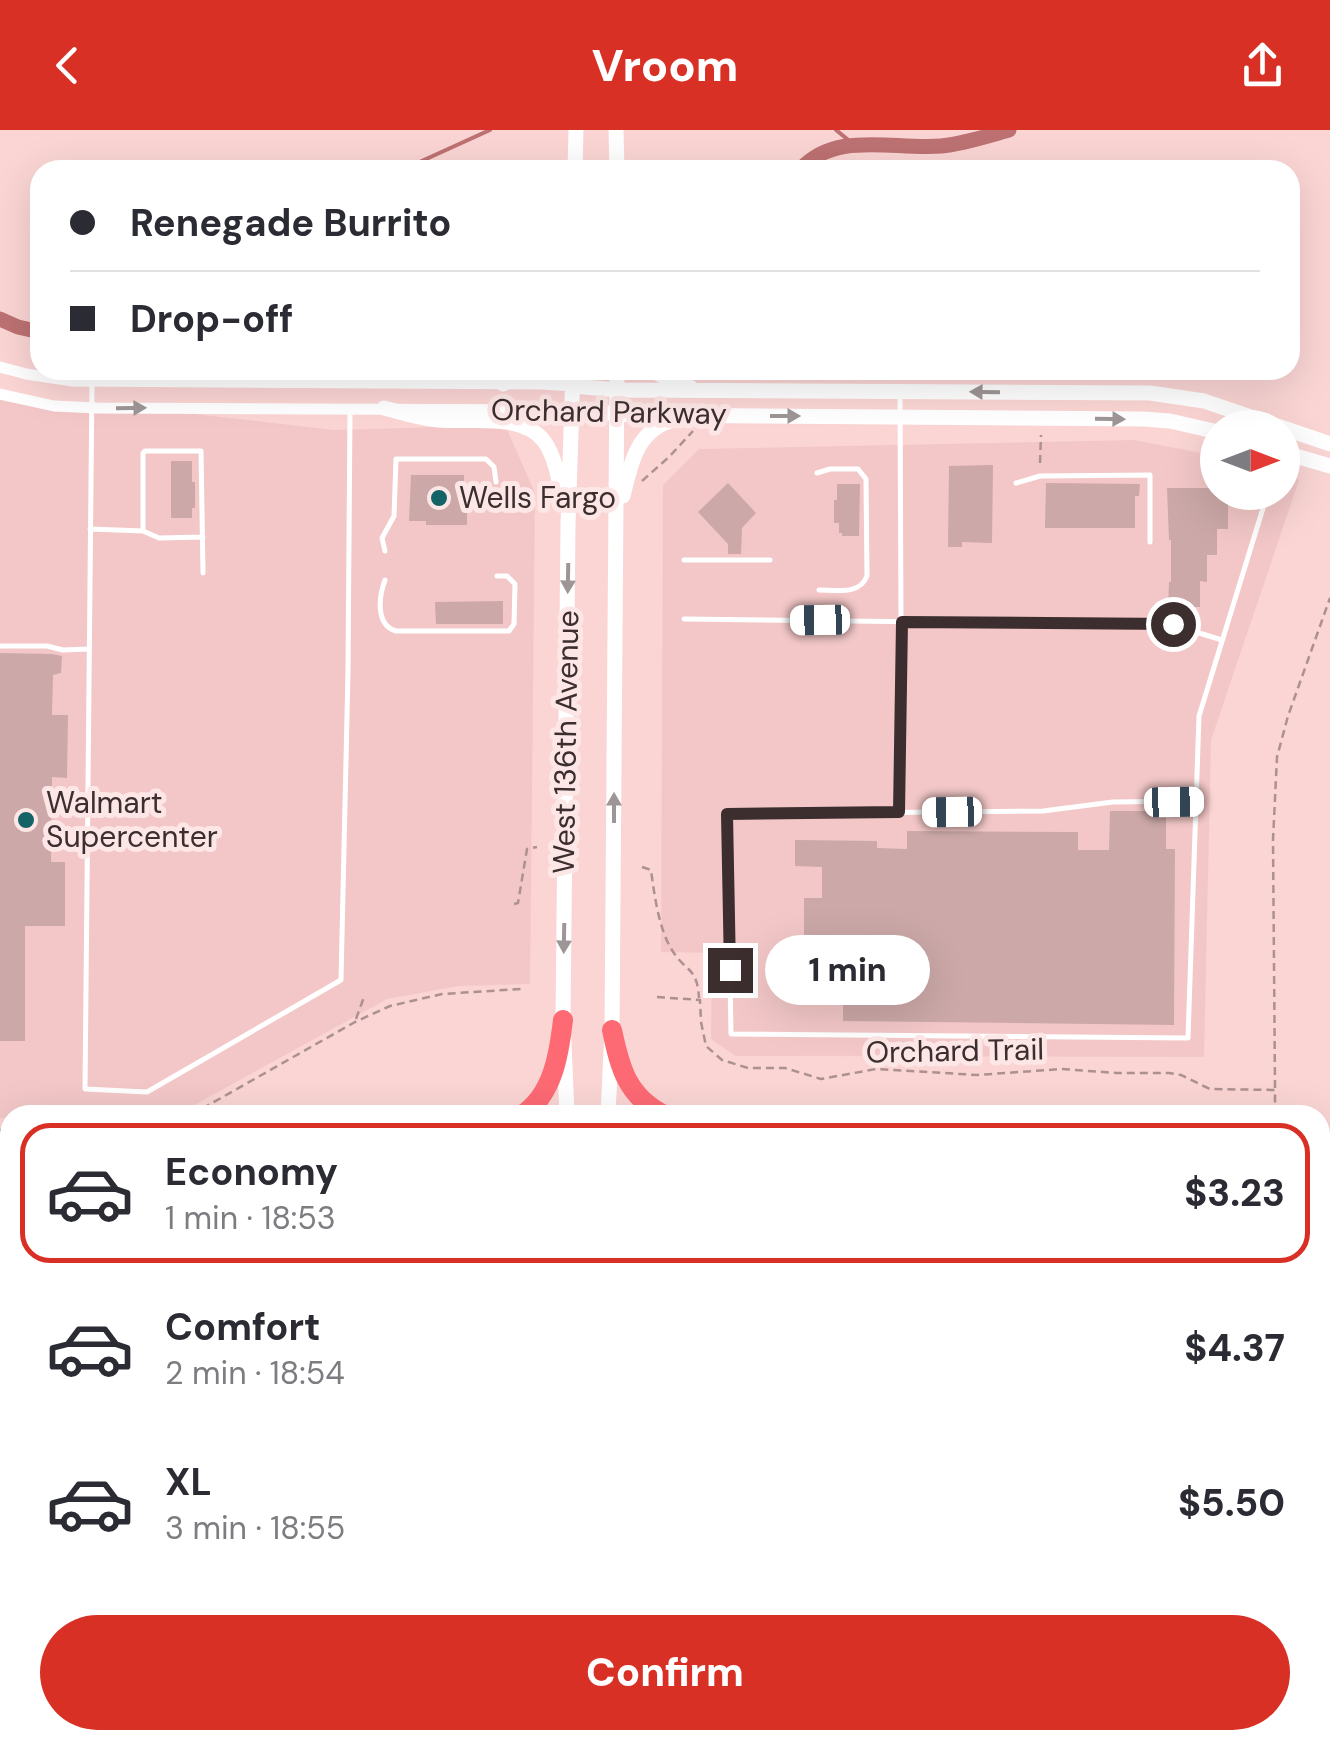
<!DOCTYPE html>
<html lang="en">
<head>
<meta charset="utf-8">
<style>
  :root { --surface:#fff; --page:#f7f7f7; --text:#2b2b33; --muted:#7c7c81; --line:#e1e1e2; --accent:#d93025 }
  body { margin:0; font-family:"DM Sans",sans-serif; background:var(--page); color:var(--text); height:100vh; display:flex; flex-direction:column; font-size:38px; white-space:nowrap }
  * { box-sizing:border-box; margin:0 }
  p { font-size:32px; color:var(--muted) }
  .icon { flex:none; width:55px; height:55px; fill:none; stroke:currentColor; stroke-width:2; stroke-linecap:round; stroke-linejoin:round }
  .map { position:relative; flex:1; overflow:hidden }
  .panel { position:absolute; left:0px; top:975px; width:1330px; height:645px; display:flex; flex-direction:column; background:var(--surface); border-radius:30px 30px 0 0; box-shadow:0 10px 40px #0002 }
  .panel>* { flex:none }
  .banner { position:absolute; left:30px; top:30px; width:1270px; height:220px; border-radius:30px; box-shadow:0 10px 40px #0002; display:grid; align-content:center; height:220px; padding:0 40px; background:var(--surface) }
  .needle { width:65px; rotate:90deg }
  .fabs { position:absolute; left:1200px; top:280px; display:grid; gap:20px }
  .fabs a { display:grid; place-items:center; width:100px; height:100px; border-radius:50%; background:var(--surface); box-shadow:0 10px 40px #0002; font-size:50px }
  .end { position:absolute; width:45px; height:45px; margin:-22px; border:12px solid #3c2e2e; background:#fff; box-shadow:0 0 0 5px #fff }
  .from { border-radius:50% }
  .bubble { position:absolute; height:70px; border-radius:35px; background:var(--surface); box-shadow:0 10px 40px #0002; font-size:32px; font-weight:800; line-height:70px; text-align:center }
  .car { position:absolute; width:30px; height:60px; margin:-30px -15px; border-radius:12px; box-shadow:0 0 8px 2px #0007; background:linear-gradient(#fff 24%,#345 0 40%,#fff 0 76%,#345 0 86%,#fff 0) }
  .banner b { display:flex; align-items:center; gap:35px; height:95px; font-size:38px }
  .banner b+b { border-top:2px solid var(--line) }
  .banner i { width:25px; height:25px; background:var(--text) }
  ul { padding:18px 0 0; list-style:none }
  li { display:flex; align-items:center; gap:30px; height:140px; margin:0 20px 15px; padding:0 20px; border:5px solid transparent; border-radius:30px }
  li div { flex:1 }
  li b { display:block; font-size:38px }
  li em { font-style:normal; font-weight:800 }
  li.selected { border-color:var(--accent) }
  li>.icon { width:90px; height:90px; stroke-width:1.5 }
  .action { display:flex; gap:20px; margin-top:auto; padding:20px 40px }
  .action a { flex:1; height:115px; border-radius:60px; background:var(--accent); color:#fff; font-size:40px; font-weight:800; line-height:115px; text-align:center }
  header { display:flex; justify-content:space-between; align-items:center; height:130px; padding:0 40px; background:var(--accent); color:#fff; font-size:45px; font-weight:800 }
  .map>svg:first-child { display:block }
</style>
</head>
<body>
<header><svg class="icon" aria-label="back" viewBox="0 0 24 24"><path d="M15 5l-7 7 7 7"/></svg>Vroom<svg class="icon" aria-label="share" viewBox="0 0 24 24"><path d="M12 15V3M7 8l5-5 5 5M5 13v7h14v-7"/></svg></header>
<div class="map">
<svg width="1330" height="1620" viewBox="0 0 1330 1620">
  <rect width="100%" height="100%" fill="#fad5d4"/>
  <!-- built -->
  <path fill="#f3c7c7" d="M0,264L12,268L142,278L334,300L505,295L535,363L530,854L458,856L387,869L176,985H10V989L0,988Z
    M1134,310L1217,326L1218,362H1282L1283,344L1299,350L1211,610L1204,927L736,926L711,909L712,823L661,822L663,355L699,319Z
    M1330,1275V1620H1005V1610H1320V1276Z"/>
  <g fill="none" stroke-linecap="round" stroke-linejoin="round">
    <!-- stream -->
    <path stroke="#bd7172" stroke-width="4" d="M836,0L852,13
      M402,40L490,0"/>
    <!-- canal -->
    <path stroke="#bd7172" stroke-width="15" d="M800,40C836,0 893,20 941,16C963,14 987,6 1009,0
      M0,189L18,197L40,202"/>
  </g>
  <!-- building -->
  <path fill="#cca8a8" d="M171,331H192V352H195V378H192V388H171Z
    M993,335L992,413L962,412V417H948L949,336Z
    M411,345H464V359H467V395H426V391H409Z
    M728,353L756,383L742,398L741,424H728V414L698,382Z
    M1046,353L1140,354L1139,366H1135V398H1045Z
    M837,354H860L859,406H842V403H839V393H834V370H837Z
    M1167,358H1218V362H1228V399H1217V425H1207V452L1200,451V477H1168L1169,452H1171V410H1169Z
    M503,471V494H436L435,472Z
    M0,523L52,524L62,526L61,543L53,545L52,585H68L67,648L52,647L51,732H65V796H25V911H0Z
    M1110,681H1166V719H1175L1174,895L843,891V862L772,861V818L804,819V768H822V737L795,736V710L877,711V718L907,719V701L1078,702V720H1109Z"/>
  <g fill="none" stroke-linecap="round" stroke-linejoin="round">
    <!-- path -->
    <path stroke="#ac9190" stroke-width="2.5" stroke-dasharray="8 5" stroke-linecap="butt" d="M1040,333L1041,305
      M642,351L669,327L693,301
      M642,737L651,740C654,763 659,800 672,820C686,843 697,836 699,868
      M514,774L518,773L527,719L537,717
      M657,867L700,870L701,892L706,916L722,930L748,938H785L821,949L876,939L977,945L1062,939L1117,943H1169L1181,945L1210,959L1275,960V985
      M356,889L364,867
      M1275,958L1273,710L1277,627L1288,586L1330,468
      M83,976V985
      M191,985L355,892L390,876L442,864L521,859
      M0,1000H10
      M1320,1059L1330,1063
      M0,1350L10,1354
      M1320,1501L1330,1493
      M1320,1538L1330,1542
      M1237,1616L1262,1615
      M700,1620L709,1610
      M1236,1620L1239,1610"/>
    <!-- lane -->
    <path stroke="#fff" stroke-width="5" d="M92,251L85,959L147,962L341,850L348,542L350,281
      M817,343L830,339H858L866,349L867,446C860,465 837,460 819,460
      M1016,353L1040,346L1150,345V412
      M90,399L143,401V323L145,321H201L203,443
      M143,401L159,408L203,407
      M385,421L382,408L394,386L396,329H486L494,337L496,352
      M684,430H770
      M385,450C379,466 375,495 396,501H509L514,494L515,454L507,446H497
      M684,489L1173,495L1222,510
      M0,516H47L63,520L89,519
      M1196,671L1113,672L1043,681L727,684L731,904L1188,908L1199,586L1268,362
      M899,682L901,492L900,265
      M1320,1472L1330,1468
      M761,1610L765,1620
      M974,1610V1620
      M900,1620L920,1610
      M1222,1620L1224,1610"/>
    <!-- street -->
    <path stroke="#fff" stroke-width="11" d="M0,237L26,244L73,251L542,254L573,256
      M0,264L54,276L97,278L573,280
      M0,1496L10,1506
      M0,1516L10,1524
      M114,1610L124,1620
      M136,1610L144,1620"/>
    <!-- secondary -->
    <path stroke="#fff" stroke-width="15" d="M616,0L617,40
      M575,40L576,0
      M649,240L690,257
      M503,254L534,240
      M573,256L618,260L1150,263L1204,271L1330,314
      M384,278C400,282 415,287 431,289C465,295 520,280 544,311C556,328 559,351 563,371
      M573,280L634,285L1143,289L1170,291L1218,302
      M1282,322L1330,336
      M623,366C631,333 637,300 673,290
      M567,985L563,890L568,395L573,240
      M608,985L612,900L617,240"/>
    <!-- primary -->
    <path stroke="#fea6ac" stroke-width="18" d="M567,1620V1610
      M607,1620V1610"/>
    <!-- highway -->
    <path stroke="#fd6a74" stroke-width="20" d="M612,900C620,938 627,966 664,985
      M522,985C553,965 559,924 563,890
      M0,1123L10,1120
      M1320,1157H1330
      M1320,1178L1330,1177
      M0,1190H10
      M1320,1195H1330
      M0,1208H10
      M1320,1222H1330
      M0,1232H10
      M1320,1237H1330
      M0,1246H10
      M1320,1263L1330,1262
      M0,1302L10,1305"/>
  </g>
  <!-- one-way arrows -->
  <defs><path id="oneway-solid" d="M-6-.8H1V-3.2L6.5 0L1 3.2V.8H-6Z" transform="scale(2.5)"/></defs>
  <g fill="#9e9696">
    <use href="#oneway-solid" transform="translate(985 262) rotate(-179)"/>
    <use href="#oneway-solid" transform="translate(131 278) rotate(-1)"/>
    <use href="#oneway-solid" transform="translate(785 286)"/>
    <use href="#oneway-solid" transform="translate(1110 289) rotate(1)"/>
    <use href="#oneway-solid" transform="translate(568 448) rotate(91)"/>
    <use href="#oneway-solid" transform="translate(614 678) rotate(-90)"/>
    <use href="#oneway-solid" transform="translate(564 808) rotate(91)"/>
  </g>
  <g fill="none" stroke-linecap="round" stroke-linejoin="round">
    <!-- route -->
    <path stroke="#3c2e2e" stroke-width="12" d="M730,840L727,684L899,682L902,492L1173,494"/>
  </g>
  <!-- markers -->
  <g fill="#146467" stroke="#fde6e6" stroke-width="4">
    <circle cx="439" cy="368" r="10"/>
    <circle cx="26" cy="690" r="10"/>
  </g>
  <g text-anchor="middle" stroke-width="10" stroke-linejoin="round" paint-order="stroke">
    <!-- street labels -->
    <g font-size="30" fill="#3c2e2e" stroke="#fde6e6">
      <text transform="translate(609 282) rotate(1)" y="10">Orchard Parkway</text>
      <text transform="translate(566 612) rotate(-89)" y="10">West 136th Avenue</text>
      <text transform="translate(955 921) rotate(-1)" y="10">Orchard Trail</text>
    </g>
    <!-- poi labels -->
    <g font-size="30" fill="#3c2e2e" stroke="#fde6e6" text-anchor="start">
      <text x="459" y="378">Wells Fargo</text>
      <text x="46" y="683">Walmart<tspan x="46" dy="34">Supercenter</tspan></text>
    </g>
  </g>
</svg>
<div class="fabs">
<a><svg class="needle" viewBox="-14 -14 28 28"><path d="M0-13l5 13h-10z" fill="#e53935"/><path d="M0 13l5-13h-10z" fill="#7c7c81"/></svg></a>
</div>
<i class="end from" style="left:1173px;top:494px"></i>
<i class="end" style="left:730px;top:840px"></i>
<div class="bubble" style="left:765px;top:805px;width:165px">1 min</div>
<i class="car" style="left:820px;top:490px;rotate:269deg"></i>
<i class="car" style="left:1174px;top:672px;rotate:89deg"></i>
<i class="car" style="left:952px;top:682px;rotate:269deg"></i>
<div class="banner">
<b><i class="from"></i>Renegade Burrito</b>
<b><i></i>Drop-off</b>
</div>
<section class="panel">
<ul>
<li class="selected"><svg class="icon" aria-label="car" viewBox="0 0 24 24"><path d="M5 17H2v-5l4-1 3-4h7l3 4 3 1v5h-3M9 17h6M6 11h13"/><circle cx="7" cy="17" r="2"/><circle cx="17" cy="17" r="2"/></svg><div><b>Economy</b><p>1 min · 18:53</p></div><em>$3.23</em></li>
<li><svg class="icon" aria-label="car" viewBox="0 0 24 24"><path d="M5 17H2v-5l4-1 3-4h7l3 4 3 1v5h-3M9 17h6M6 11h13"/><circle cx="7" cy="17" r="2"/><circle cx="17" cy="17" r="2"/></svg><div><b>Comfort</b><p>2 min · 18:54</p></div><em>$4.37</em></li>
<li><svg class="icon" aria-label="car" viewBox="0 0 24 24"><path d="M5 17H2v-5l4-1 3-4h7l3 4 3 1v5h-3M9 17h6M6 11h13"/><circle cx="7" cy="17" r="2"/><circle cx="17" cy="17" r="2"/></svg><div><b>XL</b><p>3 min · 18:55</p></div><em>$5.50</em></li>
</ul>
<div class="action"><a>Confirm</a></div>
</section>
</div>
</body>
</html>
